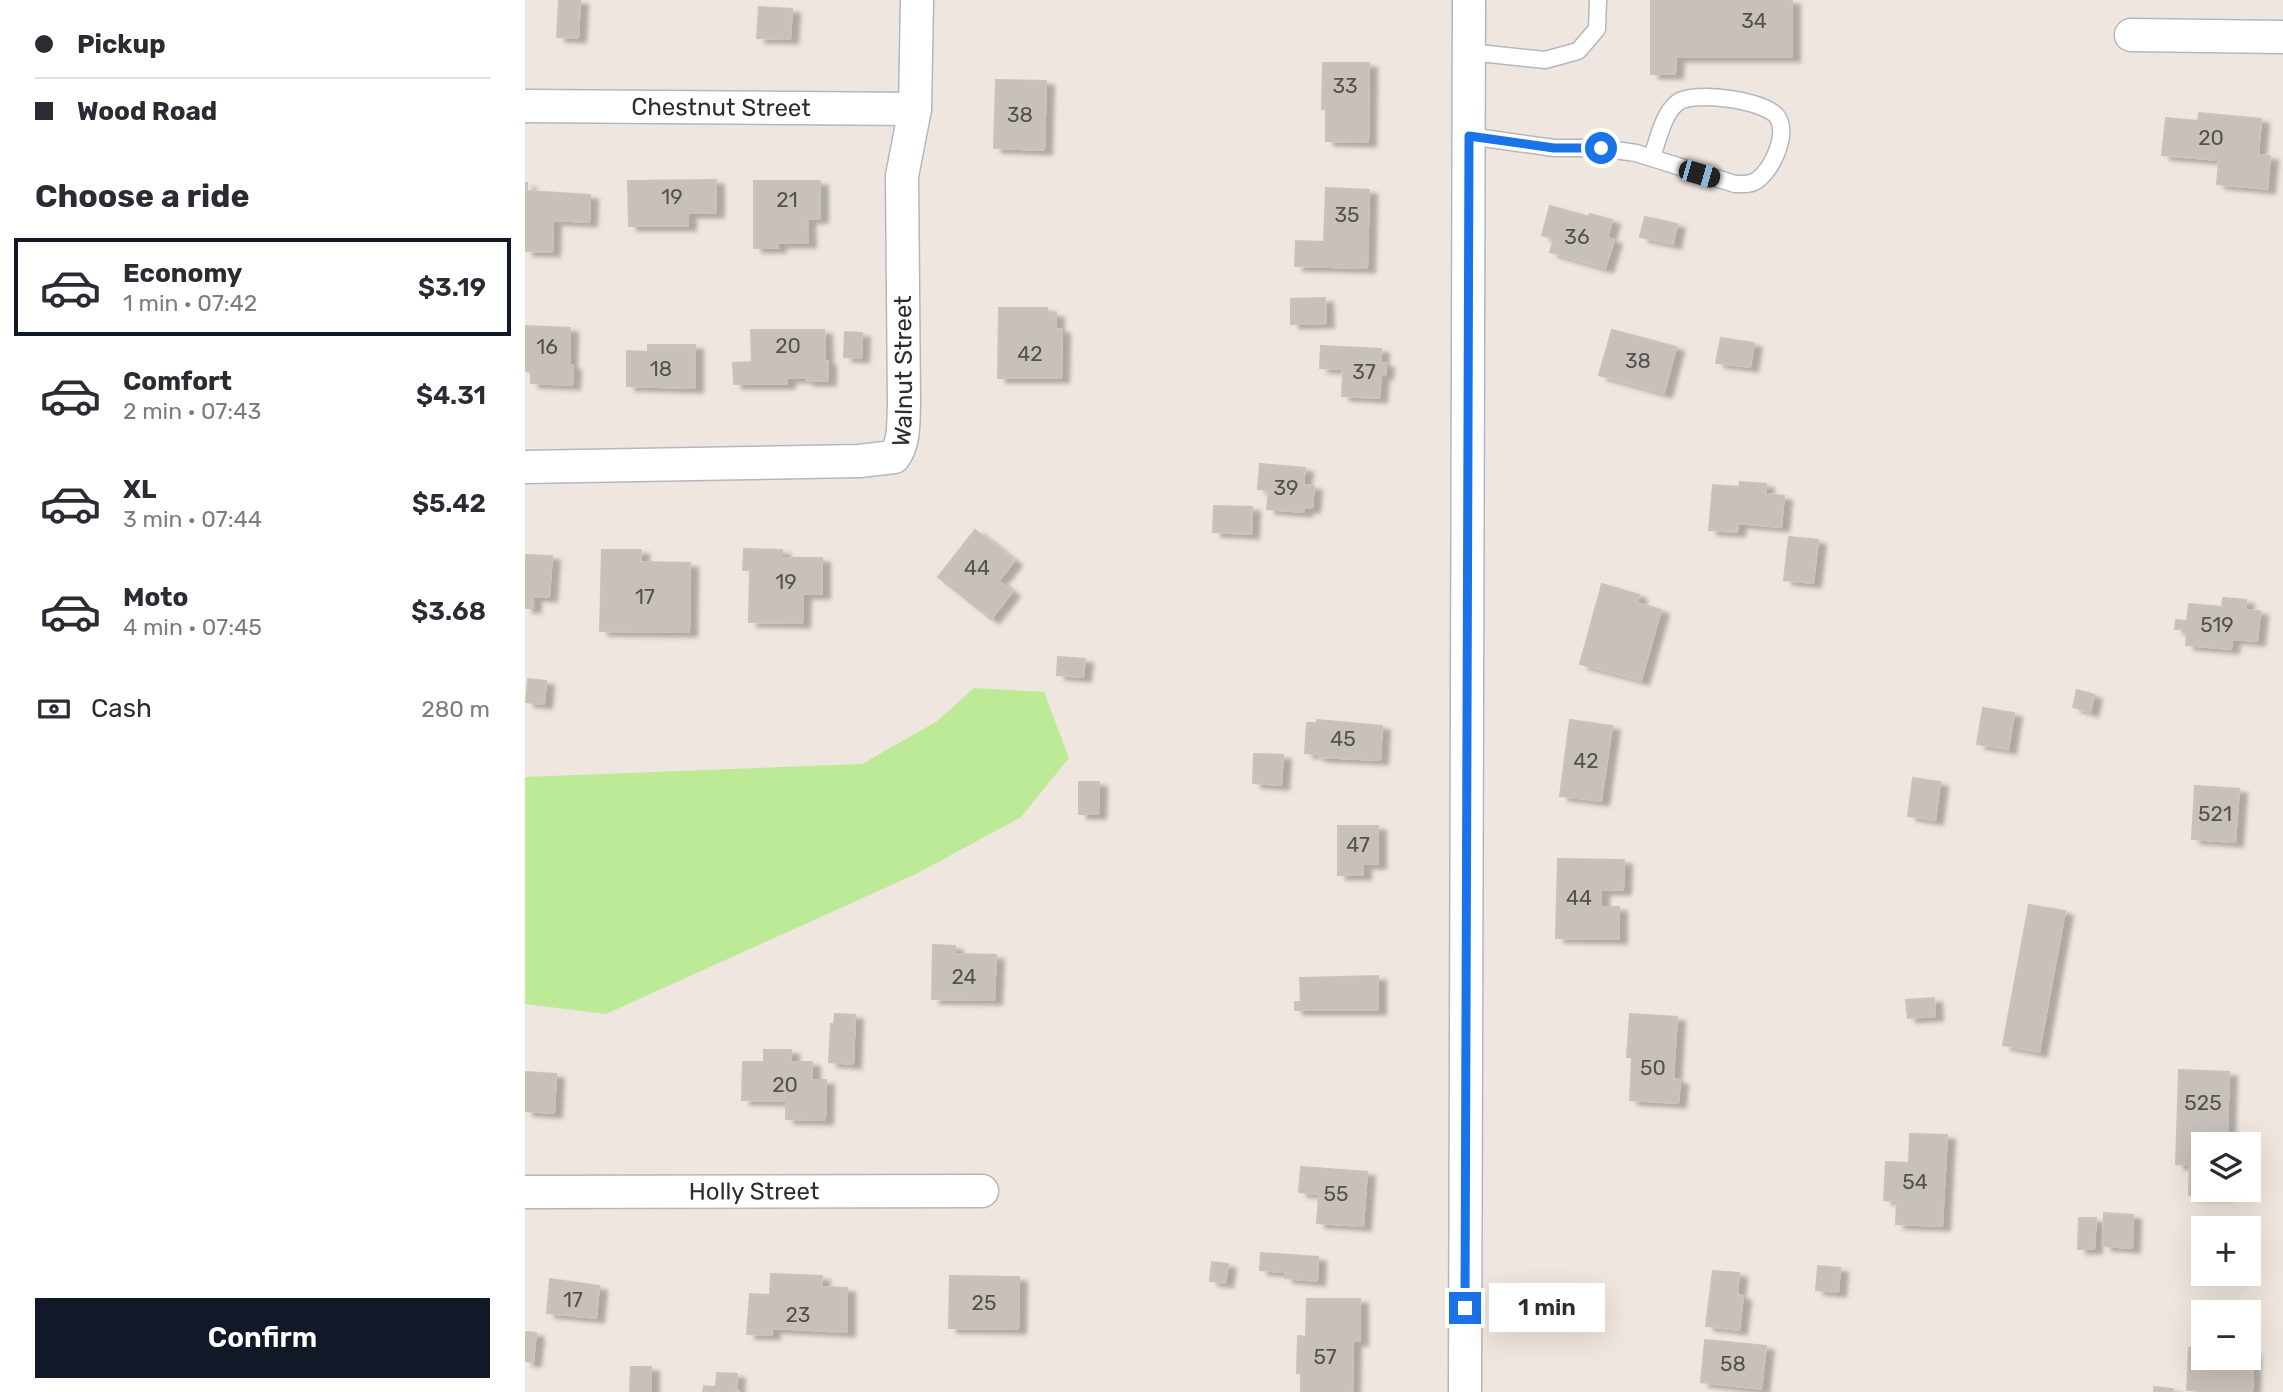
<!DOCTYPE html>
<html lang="en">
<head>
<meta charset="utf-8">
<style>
  :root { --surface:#fff; --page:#f7f7f7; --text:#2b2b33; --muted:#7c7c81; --line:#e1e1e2; --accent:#111827 }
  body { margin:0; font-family:Rubik,sans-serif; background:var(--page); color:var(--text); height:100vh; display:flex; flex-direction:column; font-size:26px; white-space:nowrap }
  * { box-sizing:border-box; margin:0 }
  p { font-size:23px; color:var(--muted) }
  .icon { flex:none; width:38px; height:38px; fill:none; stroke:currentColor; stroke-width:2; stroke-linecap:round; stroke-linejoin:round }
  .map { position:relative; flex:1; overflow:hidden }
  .sheet { display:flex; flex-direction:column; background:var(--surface); width:525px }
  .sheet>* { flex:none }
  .hud { display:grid; align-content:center; height:154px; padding:0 35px; background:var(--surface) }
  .tools { position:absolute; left:1666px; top:1132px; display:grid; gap:14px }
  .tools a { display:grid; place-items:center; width:70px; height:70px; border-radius:0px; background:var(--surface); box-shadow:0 7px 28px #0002; font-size:35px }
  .end { position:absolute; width:32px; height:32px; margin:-16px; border:9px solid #1a73e8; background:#fff; box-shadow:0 0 0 4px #fff }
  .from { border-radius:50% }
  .bubble { position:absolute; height:49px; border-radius:0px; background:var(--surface); box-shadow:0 7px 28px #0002; font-size:23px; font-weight:600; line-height:49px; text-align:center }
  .car { position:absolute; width:21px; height:42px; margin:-21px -10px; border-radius:9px; box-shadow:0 0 5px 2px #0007; background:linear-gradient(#222 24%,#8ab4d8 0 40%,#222 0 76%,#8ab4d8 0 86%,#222 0) }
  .hud b { display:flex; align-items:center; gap:24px; height:66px; font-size:26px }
  .hud b+b { border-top:2px solid var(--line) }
  .hud i { width:18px; height:18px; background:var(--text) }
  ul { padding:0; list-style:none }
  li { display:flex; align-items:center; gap:21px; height:98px; margin:0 14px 10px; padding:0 21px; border:4px solid transparent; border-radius:0px }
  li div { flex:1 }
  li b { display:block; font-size:26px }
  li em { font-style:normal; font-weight:600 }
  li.current { border-color:var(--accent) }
  li>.icon { width:63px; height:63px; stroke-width:1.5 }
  h2 { padding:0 35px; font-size:32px; line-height:84px }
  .pay { display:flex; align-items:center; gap:18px; height:77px; padding:0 35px; font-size:26px }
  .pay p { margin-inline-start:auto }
  .primary-button { display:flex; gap:14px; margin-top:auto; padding:14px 35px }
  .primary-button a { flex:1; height:80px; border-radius:0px; background:var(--accent); color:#fff; font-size:28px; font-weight:600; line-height:80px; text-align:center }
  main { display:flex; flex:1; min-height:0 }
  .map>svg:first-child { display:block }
</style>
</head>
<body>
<main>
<section class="sheet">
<div class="hud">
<b><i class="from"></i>Pickup</b>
<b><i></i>Wood Road</b>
</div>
<h2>Choose a ride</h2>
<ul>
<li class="current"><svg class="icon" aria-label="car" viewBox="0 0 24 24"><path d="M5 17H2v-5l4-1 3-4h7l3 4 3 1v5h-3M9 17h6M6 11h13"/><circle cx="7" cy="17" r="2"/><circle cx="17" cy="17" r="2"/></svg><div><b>Economy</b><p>1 min · 07:42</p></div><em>$3.19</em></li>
<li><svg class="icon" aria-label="car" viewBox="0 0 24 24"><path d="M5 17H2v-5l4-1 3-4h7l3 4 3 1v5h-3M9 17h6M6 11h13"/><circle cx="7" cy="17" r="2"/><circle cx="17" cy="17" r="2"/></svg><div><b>Comfort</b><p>2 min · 07:43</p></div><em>$4.31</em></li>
<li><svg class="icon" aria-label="car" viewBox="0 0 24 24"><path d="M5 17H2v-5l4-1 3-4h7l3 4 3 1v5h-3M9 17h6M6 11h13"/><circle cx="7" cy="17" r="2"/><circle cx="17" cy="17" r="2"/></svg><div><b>XL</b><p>3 min · 07:44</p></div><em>$5.42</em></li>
<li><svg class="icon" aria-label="car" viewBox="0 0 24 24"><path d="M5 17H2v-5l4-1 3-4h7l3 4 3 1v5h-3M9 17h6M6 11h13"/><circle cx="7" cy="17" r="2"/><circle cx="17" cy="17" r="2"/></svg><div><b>Moto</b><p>4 min · 07:45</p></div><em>$3.68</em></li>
</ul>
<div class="pay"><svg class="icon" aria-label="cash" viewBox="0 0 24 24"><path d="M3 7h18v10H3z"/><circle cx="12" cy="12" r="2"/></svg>Cash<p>280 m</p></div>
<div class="primary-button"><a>Confirm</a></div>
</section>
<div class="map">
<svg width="1758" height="1392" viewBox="0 0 1758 1392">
  <defs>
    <filter id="shadow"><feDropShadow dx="8" dy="4.5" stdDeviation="2" flood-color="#0004"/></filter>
  </defs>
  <rect width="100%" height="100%" fill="#efe6df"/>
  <!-- green -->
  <path fill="#bdea97" d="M449,688L519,692L544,758L496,817L393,873L81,1014L0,1004V777L337,764L411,722Z"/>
  <!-- building -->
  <path fill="#c8c1ba" stroke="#cbc2b8" stroke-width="2" filter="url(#shadow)" d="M34,0H55L53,38L32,37Z
    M1126,0H1267V57H1151L1150,74H1126Z
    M234,7L267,9L265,39L232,38Z
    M798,63H844L843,142L801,141V109H797Z
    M471,80L521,81L519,150L469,148Z
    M1674,113L1736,119L1733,155L1745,156L1742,189L1692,184L1694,160L1637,155L1641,118L1673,121Z
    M191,180V213H163V226H104L103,181Z
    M229,181H295V218L282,219L283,243H252L253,248H229Z
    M0,183H2V191L65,195L64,222L28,220L27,252L0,251Z
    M801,188L844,190L842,268L770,266L771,241L799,242Z
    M1025,206L1064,217L1065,214L1087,220L1082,238L1089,240L1080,268L1025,252L1029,239L1017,235Z
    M1120,217L1152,224L1148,244L1115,237Z
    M800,298L801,323L766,324V299Z
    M474,308H522V313H531V329H537L536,378H473Z
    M0,326L45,328L44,365L48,366L47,385L6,383V372L0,371Z
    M226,330H299L300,361H303V381H281V378H262V384H209L208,363L227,362Z
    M1087,330L1151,347L1139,393L1074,375Z
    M320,332L337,333L336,358L319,357Z
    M1196,338L1229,343L1225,367L1191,363Z
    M123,345H170V388L102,386V351L123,352Z
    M796,346L856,349L855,363H861L860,375L856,374L854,398L817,396L818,369L795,368Z
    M735,464L780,468L778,485L789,486L787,508H779V512L742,509L744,490L733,489Z
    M1215,482L1241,484L1240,494L1259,496L1256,527L1213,523L1212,532L1184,530L1188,485L1214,487Z
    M689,506L727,507L726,534L688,532Z
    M450,530L489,561L476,578L474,576L471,579L487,592L466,619L413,577Z
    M1264,537L1293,540L1288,583L1259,580Z
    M219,549L257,550V558H297V594H278L277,623L224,622L225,570H218Z
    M77,550H116V562L165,563L164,632L75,631Z
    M0,555L27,556L24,597L8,596V608H0Z
    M1077,584L1114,595L1112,603L1136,610L1116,680L1055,664Z
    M1698,598L1721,600L1720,610L1735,611L1732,641L1707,639L1706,649L1661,645L1662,629H1650L1651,620L1662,621L1664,604L1697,607Z
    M533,657L560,659L558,677L532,675Z
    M3,679L21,681L19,704L1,702Z
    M1552,690L1569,695L1565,712L1548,707Z
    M1458,708L1489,713L1483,749L1452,744Z
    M792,720L857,726L855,760L793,757V754L780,753L782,723H792Z
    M1045,720L1087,726L1076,801L1035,796Z
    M729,754L758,755L756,785L728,783Z
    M1388,778L1415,782L1410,820L1383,816Z
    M554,782H574L573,814H554Z
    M1670,786L1714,789L1710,842L1667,839Z
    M813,826H853V864H838V875H813Z
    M1033,859L1099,860L1098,890H1076V907H1094V939L1031,938Z
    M1504,905L1540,911L1514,1052L1478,1045Z
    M408,945L430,946V954L471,955L469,1000L407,999Z
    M853,976V1010H770V1002H776L775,978Z
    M1409,998L1410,1016L1383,1018L1381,1000Z
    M310,1014L330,1015L328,1064L304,1062L306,1024H309Z
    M1105,1014L1152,1017L1148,1079L1155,1080L1153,1103L1105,1100L1107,1057H1102Z
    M239,1050H266V1062H287V1080H301L300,1120L261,1119V1101L217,1100L218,1062H239Z
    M1654,1070L1704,1072L1702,1134H1700L1699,1144H1678V1190H1699L1698,1196L1664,1195L1665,1165L1651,1164Z
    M0,1072L31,1074L29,1113L0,1111Z
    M1385,1134L1422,1135L1417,1226L1371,1224L1372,1201L1359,1200L1361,1162L1384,1163Z
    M776,1167L842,1172L838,1226L792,1223L794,1194L774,1192Z
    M1579,1213L1608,1215L1607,1248L1578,1246Z
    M1554,1218H1571L1569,1249H1553Z
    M736,1253L793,1257L792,1281L760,1278V1272L735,1270Z
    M687,1262L703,1264L700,1283L685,1281Z
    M1293,1266L1315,1268L1313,1292L1291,1290Z
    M1188,1271L1214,1273L1212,1295L1218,1296L1214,1330L1181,1326Z
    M246,1274L297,1276L296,1287L322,1288V1332L247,1328V1335L222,1334L225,1294L245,1295Z
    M425,1276L494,1277L493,1329L424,1328Z
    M25,1279L74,1286L71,1318L22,1313Z
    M782,1299H835V1341H828L827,1392H776V1373H772L773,1336L781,1337Z
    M0,1332L11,1333L8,1362L0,1361Z
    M1180,1340L1241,1346L1236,1389L1176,1382Z
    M1664,1348L1678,1349V1358H1724V1351H1728L1727,1392L1662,1390Z
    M106,1367H126V1392H105Z
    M192,1373L212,1374L211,1388L214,1392H178L179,1386L191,1387Z
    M1629,1387L1648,1389L1647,1392H1629Z"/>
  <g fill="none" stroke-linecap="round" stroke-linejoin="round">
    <!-- service casing -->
    <g stroke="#b3b7c1" stroke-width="19">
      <path id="service" d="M944,52L1020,60L1053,51L1072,29L1073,0
        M944,136L1029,148H1076L1111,153L1210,184C1218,184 1225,185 1231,181C1247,170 1263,136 1253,118C1243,100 1167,90 1152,103C1138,114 1133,140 1127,157"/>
    </g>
    <!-- minor casing -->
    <g stroke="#b3b7c1" stroke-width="35">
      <g id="minor">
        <path d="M1606,35L1758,37"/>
        <path id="s1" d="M0,106L390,109"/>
        <path id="s2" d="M0,467L334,461L369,457C380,442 378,423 379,405L377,176L390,109L392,0"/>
        <path id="s3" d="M0,1192L457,1191"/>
        <path d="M940,1392L944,0"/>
      </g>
    </g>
    <!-- service -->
    <use href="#service" stroke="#fff" stroke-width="16"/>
    <!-- minor -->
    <use href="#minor" stroke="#fff" stroke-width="32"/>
  </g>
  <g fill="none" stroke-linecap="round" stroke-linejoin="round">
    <!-- route -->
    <path stroke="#1a73e8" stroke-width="9" d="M940,1308L944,136L1029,148H1076"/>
  </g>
  <g text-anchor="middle" stroke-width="6" stroke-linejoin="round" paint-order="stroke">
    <!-- number labels -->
    <g font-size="21" fill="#545250">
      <text x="1229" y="28">34</text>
      <text x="820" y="93">33</text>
      <text x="495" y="122">38</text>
      <text x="1686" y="145">20</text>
      <text x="147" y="204">19</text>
      <text x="262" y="207">21</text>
      <text x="822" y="222">35</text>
      <text x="1052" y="244">36</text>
      <text x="263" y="353">20</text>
      <text x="22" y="354">16</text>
      <text x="505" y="361">42</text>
      <text x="1113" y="368">38</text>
      <text x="136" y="376">18</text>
      <text x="839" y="379">37</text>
      <text x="761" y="495">39</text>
      <text x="452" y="575">44</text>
      <text x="261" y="589">19</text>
      <text x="120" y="604">17</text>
      <text x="1692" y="632">519</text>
      <text x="818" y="746">45</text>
      <text x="1061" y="768">42</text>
      <text x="1690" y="821">521</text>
      <text x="833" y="852">47</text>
      <text x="1054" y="905">44</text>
      <text x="439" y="984">24</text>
      <text x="1128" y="1075">50</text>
      <text x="260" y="1092">20</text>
      <text x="1678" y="1110">525</text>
      <text x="1390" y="1189">54</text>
      <text x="811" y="1201">55</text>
      <text x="48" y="1307">17</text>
      <text x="459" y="1310">25</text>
      <text x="273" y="1322">23</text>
      <text x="800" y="1364">57</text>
      <text x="1208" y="1371">58</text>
    </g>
    <!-- street labels -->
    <g font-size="24" fill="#2d2d2d" stroke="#fff">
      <text dy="8" stroke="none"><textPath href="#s1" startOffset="196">Chestnut Street</textPath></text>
      <text dy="8" stroke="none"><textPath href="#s2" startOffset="457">Walnut Street</textPath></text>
      <text dy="8" stroke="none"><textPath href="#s3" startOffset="229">Holly Street</textPath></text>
    </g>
  </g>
</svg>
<div class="tools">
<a><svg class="icon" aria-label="layers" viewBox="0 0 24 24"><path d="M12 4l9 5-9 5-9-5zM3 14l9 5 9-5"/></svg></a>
<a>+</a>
<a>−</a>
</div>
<i class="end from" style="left:1076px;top:148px"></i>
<i class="end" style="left:940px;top:1308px"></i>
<div class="bubble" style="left:964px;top:1283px;width:116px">1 min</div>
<i class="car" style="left:1174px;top:174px;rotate:106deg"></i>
</div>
</main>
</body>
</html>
